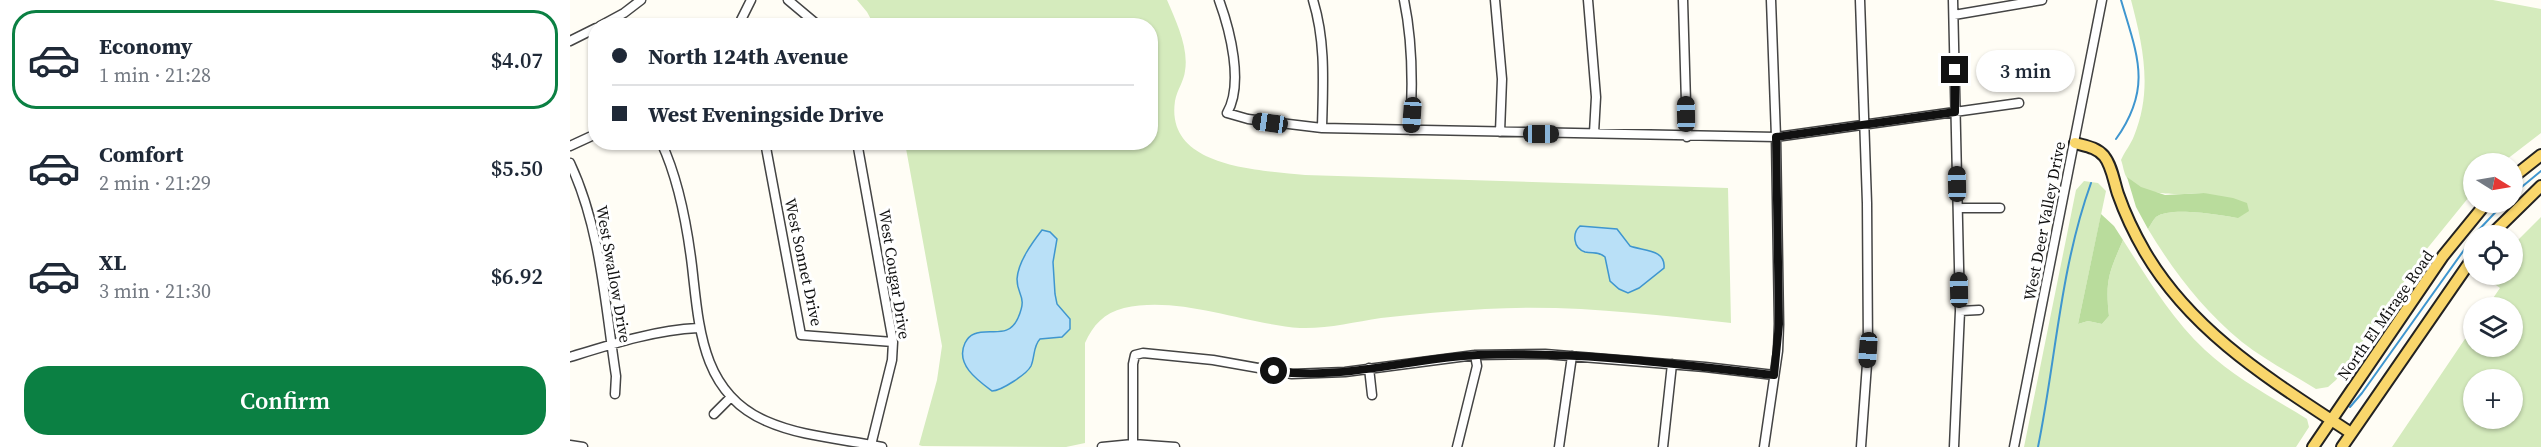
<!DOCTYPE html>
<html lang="en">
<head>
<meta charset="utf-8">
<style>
  :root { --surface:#fff; --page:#f2f2f3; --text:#1f2937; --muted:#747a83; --line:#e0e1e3; --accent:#0b8043 }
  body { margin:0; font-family:"Source Serif 4",serif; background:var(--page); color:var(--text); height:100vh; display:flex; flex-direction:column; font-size:22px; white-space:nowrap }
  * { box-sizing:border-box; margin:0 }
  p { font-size:20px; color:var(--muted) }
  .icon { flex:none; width:33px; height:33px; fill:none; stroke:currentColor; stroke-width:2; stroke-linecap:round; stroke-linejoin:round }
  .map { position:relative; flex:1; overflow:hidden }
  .side { display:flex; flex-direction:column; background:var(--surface); width:570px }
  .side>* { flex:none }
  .top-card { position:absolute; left:18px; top:18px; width:570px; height:132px; border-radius:24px; box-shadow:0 2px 4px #0004; display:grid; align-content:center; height:132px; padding:0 24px; background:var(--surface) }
  .needle { width:39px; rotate:101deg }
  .tools { position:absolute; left:1893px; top:153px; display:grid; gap:12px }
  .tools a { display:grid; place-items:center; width:60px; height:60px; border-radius:50%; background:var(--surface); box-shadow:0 2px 4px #0004; font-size:30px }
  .end { position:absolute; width:27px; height:27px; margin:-14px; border:8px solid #111; background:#fff; box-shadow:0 0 0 3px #fff }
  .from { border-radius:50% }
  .bubble { position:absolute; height:42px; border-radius:21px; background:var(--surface); box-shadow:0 2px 4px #0004; font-size:20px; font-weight:600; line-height:42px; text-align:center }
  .car { position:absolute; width:18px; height:36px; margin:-18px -9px; border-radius:8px; box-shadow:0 0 4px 2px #0007; background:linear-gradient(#222 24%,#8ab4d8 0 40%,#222 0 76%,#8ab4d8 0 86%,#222 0) }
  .top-card b { display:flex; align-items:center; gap:21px; height:57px; font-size:22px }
  .top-card b+b { border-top:2px solid var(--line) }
  .top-card i { width:15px; height:15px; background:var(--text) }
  ul { padding:10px 0 0; list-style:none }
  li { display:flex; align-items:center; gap:18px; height:99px; margin:0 12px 9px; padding:0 12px; border:3px solid transparent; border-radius:24px }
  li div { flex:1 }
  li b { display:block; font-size:22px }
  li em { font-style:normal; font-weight:600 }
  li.active { border-color:var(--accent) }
  li>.icon { width:54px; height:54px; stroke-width:1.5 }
  .primary-button { display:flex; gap:12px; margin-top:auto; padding:12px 24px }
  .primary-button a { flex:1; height:69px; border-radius:24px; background:var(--accent); color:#fff; font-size:24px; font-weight:600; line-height:69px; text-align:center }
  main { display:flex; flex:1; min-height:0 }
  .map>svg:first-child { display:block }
</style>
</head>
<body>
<main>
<section class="side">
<ul>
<li class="active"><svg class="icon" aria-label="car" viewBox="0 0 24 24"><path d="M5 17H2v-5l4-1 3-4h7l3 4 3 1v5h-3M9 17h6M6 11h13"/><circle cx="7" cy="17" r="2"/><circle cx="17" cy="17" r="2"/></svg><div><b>Economy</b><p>1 min · 21:28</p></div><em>$4.07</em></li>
<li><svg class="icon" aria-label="car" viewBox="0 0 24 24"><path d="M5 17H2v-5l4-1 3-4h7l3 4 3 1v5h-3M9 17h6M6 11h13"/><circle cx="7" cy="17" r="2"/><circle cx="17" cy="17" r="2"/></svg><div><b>Comfort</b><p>2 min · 21:29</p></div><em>$5.50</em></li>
<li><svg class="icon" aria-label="car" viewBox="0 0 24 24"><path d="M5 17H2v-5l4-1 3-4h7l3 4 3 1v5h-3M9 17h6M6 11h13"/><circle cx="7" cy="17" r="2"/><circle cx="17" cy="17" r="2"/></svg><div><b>XL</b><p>3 min · 21:30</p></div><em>$6.92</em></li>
</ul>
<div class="primary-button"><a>Confirm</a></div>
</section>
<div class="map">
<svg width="1971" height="447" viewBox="0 0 1971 447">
  <rect width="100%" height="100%" fill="#fffdf5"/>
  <!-- green -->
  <path fill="#d5ebbd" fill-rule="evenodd" d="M287,0H597C606,21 619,48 615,71C614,81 607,90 605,101C595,168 689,170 735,175L1158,188L1161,323C1080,314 997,304 915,309C880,311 846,314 811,318C784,322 757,329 730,328C675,324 609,295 554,308C534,313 523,325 515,343V443L496,447L352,446L349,445L367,380L372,346L335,143L580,142V26L304,25L297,12Z
    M1561,0H1923L1971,9V133L1932,163L1904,164L1903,192L1856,250L1766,380L1758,387L1746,389C1722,374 1695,360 1672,342C1633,310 1604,272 1578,229C1580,226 1583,220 1586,217C1600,206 1651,215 1668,218L1634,193C1611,194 1575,198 1557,178C1554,174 1553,165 1551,160C1555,151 1561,144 1564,136C1583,90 1573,46 1561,0Z
    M1514,181L1528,183L1536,191L1508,324L1518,321L1532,324L1539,316C1535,280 1539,273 1553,240C1578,279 1601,318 1635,350C1665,378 1703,398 1737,419L1739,427L1726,447H1454L1506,190Z
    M1971,217V447H1822L1903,327L1904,346H1942V308L1917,307L1930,288L1915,277L1918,275L1942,274L1943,245ZM1904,380H1942V418H1904Z"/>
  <!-- forest -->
  <path fill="#b9dc9c" d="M1557,177L1571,187L1595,195L1634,193L1663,198L1677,203L1679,211L1668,218C1651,215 1600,206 1586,217C1583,220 1580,226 1578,229L1566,207Z
    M1531,214L1544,226L1553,240C1539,273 1535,280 1539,316L1532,324L1518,321L1508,324Z"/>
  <!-- water -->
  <path fill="#b9e0f7" stroke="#3f96cf" stroke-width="1.5" d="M1010,226L1047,229L1060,246C1073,251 1096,249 1094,268L1069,288L1058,293L1049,289L1040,281L1035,257C1028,251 1023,254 1015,252C1003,248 1002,233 1010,226Z
    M472,230L480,232L487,239L483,262L485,294L487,304L500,319V329L492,337L470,339C463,346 465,357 461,366C457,374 431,391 422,391C407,380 385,364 395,343C397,339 399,336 404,334C420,327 438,340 448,318C458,295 447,297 447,279C448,262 462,243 472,230Z"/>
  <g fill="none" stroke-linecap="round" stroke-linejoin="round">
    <!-- stream -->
    <path stroke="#3f96cf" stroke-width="2" d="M1546,139C1583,87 1567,55 1551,0
      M1942,195L1971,171
      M1904,235L1935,202
      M1780,407L1792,393L1904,236
      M1468,447C1486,359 1490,269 1521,183"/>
    <!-- minor casing -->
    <g stroke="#444" stroke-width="11">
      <path id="minor" d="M218,0L249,26
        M649,0C660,30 674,84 657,113L678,119L752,128L1206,137L1449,103
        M743,0C756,42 753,85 752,128
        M834,0C843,43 843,86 840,130
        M925,0L932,79L930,132
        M1018,0L1026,97L1024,133
        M1113,0L1117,137
        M1290,0L1297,203L1298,350L1291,447
        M1383,0L1390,311L1384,447
        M1384,15L1472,0
        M30,26L54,13L71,0
        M168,26L181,0
        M0,41L26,28
        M91,142C109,180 117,225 122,266C129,326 131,393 196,421C232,437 274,439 312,447
        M195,142L231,335L323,342
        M287,142L323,342L322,360L301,445
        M0,146L26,134
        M0,163C31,229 35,305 46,376L45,394
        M1388,208H1430
        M1390,311L1409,310
        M0,357C42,344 85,330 128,328
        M799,368L802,395
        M144,414L161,397
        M0,445L13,447
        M532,447L563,444L605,447
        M563,447V364L565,355L573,353L643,360L722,374L775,372L905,355L975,354L1135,367L1204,375
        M887,447L907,366L905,355
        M989,447L1002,356
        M1093,447L1102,364
        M1194,447L1208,351L1209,324L1206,137L1201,0
        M1444,447L1532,0"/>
    </g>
    <!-- major casing -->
    <g stroke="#222" stroke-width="14">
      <path id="major" d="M1505,143C1515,146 1526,147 1534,156C1542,166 1544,182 1548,194C1555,214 1564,233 1575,252C1623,334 1704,382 1781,433
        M1942,178L1971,155
        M1920,236L1971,186
        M1743,447L1873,256L1917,202
        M1772,447L1904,256"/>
    </g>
    <!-- minor -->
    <use href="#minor" stroke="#fff" stroke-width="8"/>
    <!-- major -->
    <use href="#major" stroke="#f9d66b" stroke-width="10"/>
  </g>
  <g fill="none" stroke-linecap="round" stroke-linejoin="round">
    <!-- route -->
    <path stroke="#111" stroke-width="8" d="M704,371C772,381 840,358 908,355C1007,351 1106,364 1204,375L1209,324L1206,137L1385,112V70"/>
  </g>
  <g text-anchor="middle" stroke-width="6" stroke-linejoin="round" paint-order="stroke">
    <!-- street labels -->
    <g font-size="16" fill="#111" stroke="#fff">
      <text transform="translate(1474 221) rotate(-79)" y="6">West Deer Valley Drive</text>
      <text transform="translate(234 262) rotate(78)" y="6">West Sonnet Drive</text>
      <text transform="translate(44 274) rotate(80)" y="6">West Swallow Drive</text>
      <text transform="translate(325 274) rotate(81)" y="6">West Cougar Drive</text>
      <text transform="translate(1815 315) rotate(-55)" y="6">North El Mirage Road</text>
    </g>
  </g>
</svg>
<div class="tools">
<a><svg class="needle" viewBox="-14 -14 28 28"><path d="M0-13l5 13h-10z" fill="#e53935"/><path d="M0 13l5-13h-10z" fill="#747a83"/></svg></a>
<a><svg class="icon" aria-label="locate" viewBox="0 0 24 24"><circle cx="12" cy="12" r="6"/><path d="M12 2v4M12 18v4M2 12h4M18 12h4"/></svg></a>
<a><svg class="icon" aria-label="layers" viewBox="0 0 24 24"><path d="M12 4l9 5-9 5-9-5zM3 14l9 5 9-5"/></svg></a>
<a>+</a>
</div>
<i class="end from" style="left:704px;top:371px"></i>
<i class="end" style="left:1385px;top:70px"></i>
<div class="bubble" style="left:1406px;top:50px;width:99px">3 min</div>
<i class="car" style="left:1116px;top:114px;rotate:359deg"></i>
<i class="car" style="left:842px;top:115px;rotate:184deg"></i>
<i class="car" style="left:700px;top:123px;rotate:278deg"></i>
<i class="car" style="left:971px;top:134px;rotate:90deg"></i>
<i class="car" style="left:1387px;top:184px;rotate:359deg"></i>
<i class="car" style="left:1389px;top:290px;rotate:359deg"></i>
<i class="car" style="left:1298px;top:350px;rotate:184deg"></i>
<div class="top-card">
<b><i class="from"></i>North 124th Avenue</b>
<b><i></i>West Eveningside Drive</b>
</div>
</div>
</main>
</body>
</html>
